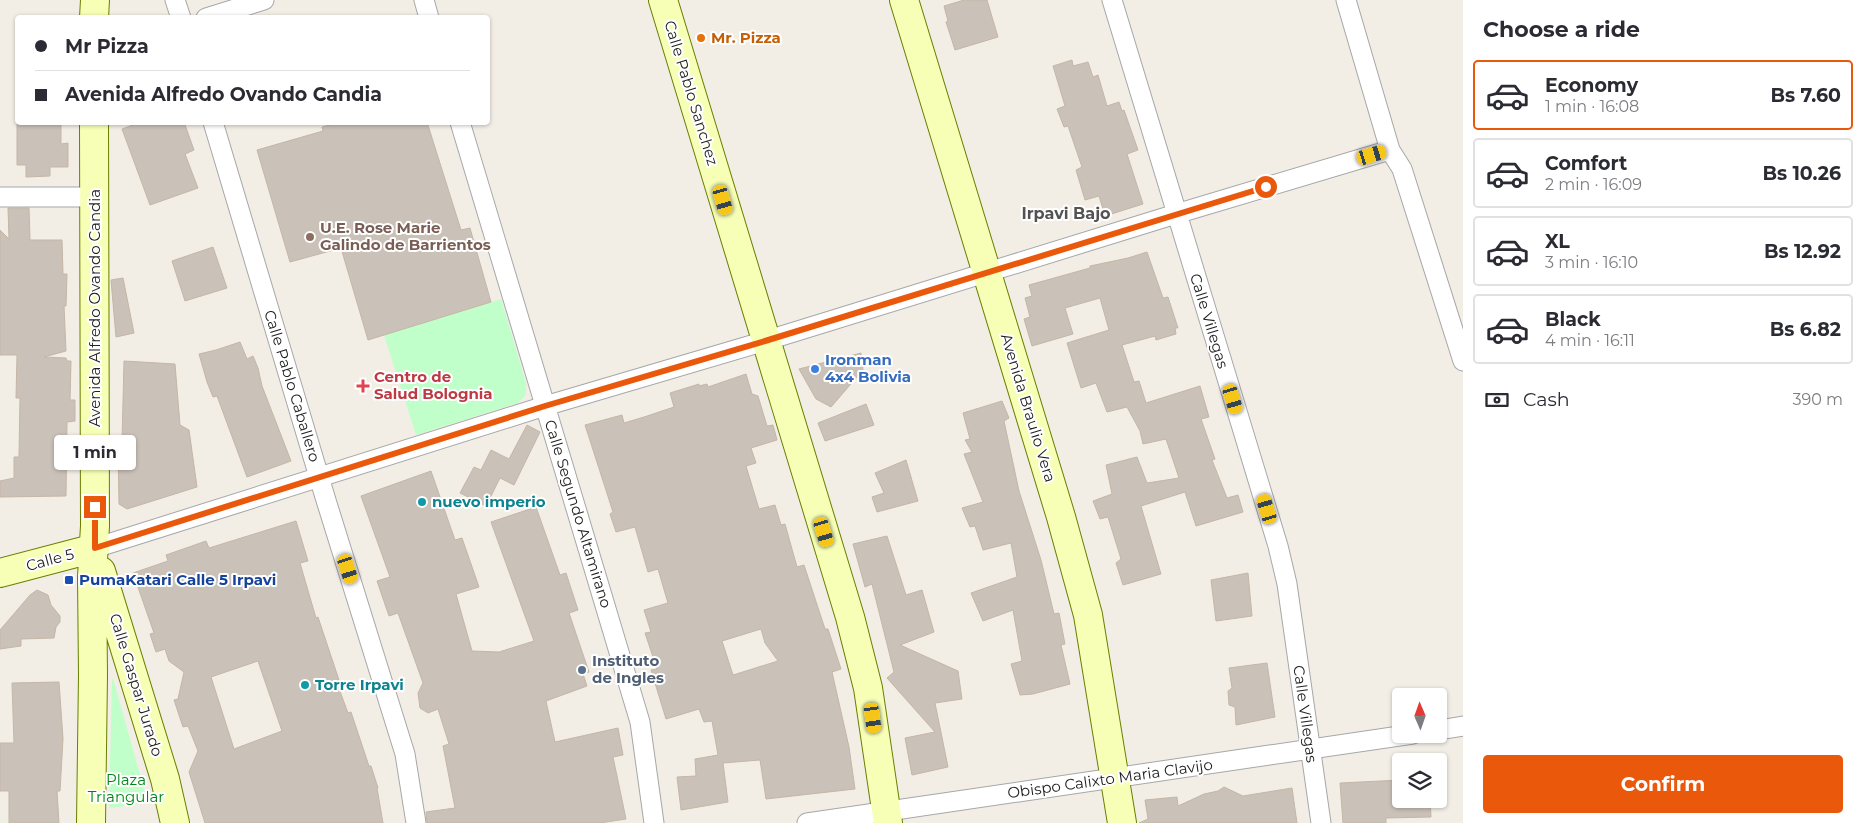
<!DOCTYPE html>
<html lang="en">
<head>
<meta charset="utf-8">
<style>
  :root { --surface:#fff; --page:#f2f2f3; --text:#2b2b33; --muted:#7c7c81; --line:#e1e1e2; --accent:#ea580c }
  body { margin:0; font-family:Montserrat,sans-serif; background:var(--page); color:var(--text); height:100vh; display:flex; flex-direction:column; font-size:19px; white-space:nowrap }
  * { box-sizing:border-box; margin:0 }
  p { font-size:16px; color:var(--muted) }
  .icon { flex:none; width:28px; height:28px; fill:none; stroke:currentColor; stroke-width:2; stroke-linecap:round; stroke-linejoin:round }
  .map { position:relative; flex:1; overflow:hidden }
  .sheet { display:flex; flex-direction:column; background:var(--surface); width:400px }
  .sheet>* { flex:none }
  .top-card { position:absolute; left:15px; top:15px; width:475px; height:110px; border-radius:5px; box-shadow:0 1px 4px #0004; display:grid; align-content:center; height:110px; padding:0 20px; background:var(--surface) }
  .needle { width:32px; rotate:358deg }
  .fabs { position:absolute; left:1392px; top:688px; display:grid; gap:10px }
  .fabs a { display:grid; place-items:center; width:55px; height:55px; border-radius:5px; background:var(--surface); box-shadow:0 1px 4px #0004; font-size:25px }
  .end { position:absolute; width:22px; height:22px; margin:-11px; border:6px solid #ea580c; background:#fff; box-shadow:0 0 0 2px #fff }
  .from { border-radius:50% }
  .bubble { position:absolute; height:35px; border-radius:5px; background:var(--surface); box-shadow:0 1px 4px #0004; font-size:16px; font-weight:700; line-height:35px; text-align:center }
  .car { position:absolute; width:15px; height:30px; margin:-15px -8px; border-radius:6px; box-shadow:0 0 4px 1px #0007; background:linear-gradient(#f5c518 24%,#345 0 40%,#f5c518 0 76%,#345 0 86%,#f5c518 0) }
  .top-card b { display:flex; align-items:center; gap:18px; height:48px; font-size:19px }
  .top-card b+b { border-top:1px solid var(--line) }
  .top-card i { width:12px; height:12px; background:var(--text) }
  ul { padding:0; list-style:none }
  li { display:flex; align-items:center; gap:15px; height:70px; margin:0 10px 8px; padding:0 10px; border:2px solid var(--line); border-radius:5px }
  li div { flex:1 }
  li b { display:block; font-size:19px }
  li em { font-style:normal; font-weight:700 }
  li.current { border-color:var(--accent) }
  li>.icon { width:45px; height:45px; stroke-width:1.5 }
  h2 { padding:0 20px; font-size:22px; line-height:60px }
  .pay { display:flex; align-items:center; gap:12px; height:55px; padding:0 20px; font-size:19px }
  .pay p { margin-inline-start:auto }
  .primary-button { display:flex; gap:10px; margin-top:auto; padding:10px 20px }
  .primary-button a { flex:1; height:58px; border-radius:5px; background:var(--accent); color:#fff; font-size:20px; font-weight:700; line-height:58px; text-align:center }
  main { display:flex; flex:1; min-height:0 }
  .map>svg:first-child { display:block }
</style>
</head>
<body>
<main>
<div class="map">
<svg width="1463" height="823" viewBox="0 0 1463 823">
  <rect width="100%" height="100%" fill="#f2eee6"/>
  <!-- park -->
  <path fill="#c0ffc9" d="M501,299L526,383V395L518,403L416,435L384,335Z
    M113,678L148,803L109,808L112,680Z"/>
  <!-- building -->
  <path fill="#cac1b8" stroke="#c5b6a6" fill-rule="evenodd" d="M964,0H987L998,37L955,50L946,22L948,21L944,6Z
    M1072,60L1073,66L1088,62L1093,77L1098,75L1107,106L1119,102L1122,111L1124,110L1138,150L1127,154L1143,204L1105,216L1099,196L1085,200L1076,170L1082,167L1068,126L1064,127L1057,109L1065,106L1053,66Z
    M17,122H61V144L68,143V167H50V176L26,177V165H17Z
    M141,122H184L194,150L185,154L198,188L150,205L122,129Z
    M341,122H427L461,230L470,228L491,302L368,340L341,248L290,262L257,150L323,131L322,127Z
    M8,208H29L30,240H62L63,274H67L66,306H64L66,351L44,357L66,358L67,361H71L70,400H75V421L67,422L66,496L0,497V481L14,478V457H19L20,398H16L17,355H0V230L9,239Z
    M213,247L227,288L185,301L172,261Z
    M1147,252L1163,298L1168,297L1178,328H1175L1176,334L1156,340L1155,336L1122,345L1134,382L1139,381L1146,403L1200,386L1209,417L1201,419L1215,459L1212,460L1227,498L1238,495L1243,512L1196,526L1185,492L1141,506L1161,574L1123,585L1116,563L1121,559L1108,517L1100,519L1093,501L1112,494L1106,465L1137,457L1147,483L1179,478L1166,439L1143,444L1140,431L1127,407L1107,412L1096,383L1081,388L1067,343L1109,330L1100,298L1065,308L1073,334L1032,346L1024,319L1030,317L1025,298L1032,296L1029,285L1090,268V266L1128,258Z
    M123,278L134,333L116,337L111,280Z
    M240,342L247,359L253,356L258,368L262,386L291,461L247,477L217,396L213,397L207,382L199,354L216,350Z
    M861,353L863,370L831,407L816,399L799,369Z
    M124,361L175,364L180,425L189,430L197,487L127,509L119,504L118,447L122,442Z
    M746,374L752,394L758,396L767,426L773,425L777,440L751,448L756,463L746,466L759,509L775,505L781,525L785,524L797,567L804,565L825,629H828L841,669L832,672L849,747L855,789L766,799L760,760L723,763L728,802L681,810L677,777L696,776L695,759L718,755L712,721L704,722L699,709L666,719L651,670L657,669L645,633L651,632L644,610L668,603L658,569L648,572L635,527L616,532L610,514L613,512L585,425L622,415L624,423L644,417L674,407L670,393L699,384V386L707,384L708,387ZM761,629L765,643L778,661L733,675L722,641Z
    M1002,401L1009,418L1004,421L1019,491L1041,560L1054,614L1059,613L1065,644L1061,645L1070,684L1033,694L1020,695L1011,664L1022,661L1013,610L983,621L971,593L1017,577L1011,543L983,550L975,526L970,527L962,508L983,502L964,454L972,452L965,440L970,439L963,413Z
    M866,404L874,425L825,441L818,423Z
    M527,425L540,432L514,485L500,478L486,506L460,493L474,467L481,470L491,450L509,459Z
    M906,460L918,501L877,512L872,497L884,493L875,473Z
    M431,471L455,540L462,538L479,587L456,594L472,651L499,652L534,641L491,522L536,507L560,575L566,573L578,610L569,613L589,672L583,674L587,686L546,701L555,742L618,728L623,755L613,757L626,819L600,823H427L426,812L455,808L443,746L449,744L438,709L428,713L420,708L418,693L423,683L398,613L389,616L377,581L390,577L361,496Z
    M296,521L308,561L300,563L316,618L318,617L340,683L338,686L348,713L351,712L369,766H371L378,788H377L383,823H205L189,772L198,751L188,726L183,727L174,700L178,699L184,672L169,661L165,649L156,652L150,634L154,633L133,573L168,561L166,555L206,541L209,548ZM258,661L282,731L234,749L211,677Z
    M887,536L906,595L922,590L934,632L900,645L958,671L962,699L935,703L948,767L912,775L905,738L935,732L887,678L894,672L872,584L865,587L853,544Z
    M1248,573L1252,616L1216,621L1211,580Z
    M37,590L48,595L51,605L60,616V622L56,627L54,638L21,639V646L0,649V630L30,595Z
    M1267,663L1275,717L1236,725L1235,707L1229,705L1228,691L1232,688L1229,668Z
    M59,682L63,739L60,791H57L59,823H9V791H0V743H14L12,683Z
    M1401,780V799H1430L1431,817L1386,818V823H1343L1340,783Z
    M1224,787L1243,796L1292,788L1297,823H1139L1148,819L1145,800L1177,797L1178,806L1204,794L1218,791Z"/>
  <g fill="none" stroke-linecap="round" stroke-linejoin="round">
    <!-- street casing -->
    <g stroke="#a7a7a7" stroke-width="21">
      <path id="street" d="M175,0L181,18
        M424,0L429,18
        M1112,0L1278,546L1287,584L1321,823
        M1346,0L1390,150L1402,169L1463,361
        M206,18L264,0
        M213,122L325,497L405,754L416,823
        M460,122L640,722L654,823
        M0,197H94
        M95,548L545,406L765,341L1176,214L1390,150
        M1439,730L1463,726
        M807,823L1413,734"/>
    </g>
    <!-- secondary casing -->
    <g stroke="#697f00" stroke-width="30">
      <path id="secondary" d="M663,0L850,617L868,688L888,823
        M904,0L1061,517L1088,615L1122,823
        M94,18L95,0
        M101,571L165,779L175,823
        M0,573L95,548
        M91,823L93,675L92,577L95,526L94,122"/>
    </g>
    <!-- street -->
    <use href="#street" stroke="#fff" stroke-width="19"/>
    <!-- secondary -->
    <use href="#secondary" stroke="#f7ffb7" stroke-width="28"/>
  </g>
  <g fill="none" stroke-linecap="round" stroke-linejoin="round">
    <!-- route -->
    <path stroke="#ea580c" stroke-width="6" d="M95,507V548L545,406L765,341L1266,187"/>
  </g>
  <!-- markers -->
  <circle fill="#e8710a" stroke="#fff" stroke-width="2" cx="701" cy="38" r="5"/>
  <circle fill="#8d6e63" stroke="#fff" stroke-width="2" cx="310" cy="237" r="5"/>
  <circle fill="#3f7fe0" stroke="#fff" stroke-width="2" cx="815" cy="369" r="5"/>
  <path fill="#e0444e" stroke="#fff" stroke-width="2" d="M360.5 378.5h5v5h5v5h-5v5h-5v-5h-5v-5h5z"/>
  <g fill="#0f9aa8" stroke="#fff" stroke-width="2">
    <circle cx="422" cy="502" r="5"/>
    <circle cx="305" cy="685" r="5"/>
  </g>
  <rect fill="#1a4fb4" stroke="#fff" stroke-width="2" x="64" y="575" width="10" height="10" rx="2.5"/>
  <circle fill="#5c6f8a" stroke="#fff" stroke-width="2" cx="582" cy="670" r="5"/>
  <g text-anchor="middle" stroke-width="4" stroke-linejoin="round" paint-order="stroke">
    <!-- food labels -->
    <g font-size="15" font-weight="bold" fill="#c56008" stroke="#fff" text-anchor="start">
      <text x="711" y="43">Mr. Pizza</text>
    </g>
    <!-- street labels -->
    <g font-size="15" fill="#202020" stroke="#fff">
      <text transform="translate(691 93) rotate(73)" y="5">Calle Pablo Sanchez</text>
      <text transform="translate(95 308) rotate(-90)" y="5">Avenida Alfredo Ovando Candia</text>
      <text transform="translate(1209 321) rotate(73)" y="5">Calle Villegas</text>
      <text transform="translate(292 386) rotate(73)" y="5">Calle Pablo Caballero</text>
      <text transform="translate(1028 408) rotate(73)" y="5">Avenida Braulio Vera</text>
      <text transform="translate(578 514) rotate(73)" y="5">Calle Segundo Altamirano</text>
      <text transform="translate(50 560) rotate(-15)" y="5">Calle 5</text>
      <text transform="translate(136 685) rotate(73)" y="5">Calle Gaspar Jurado</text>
      <text transform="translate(1305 714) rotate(82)" y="5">Calle Villegas</text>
      <text transform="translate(1110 779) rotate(-8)" y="5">Obispo Calixto Maria Clavijo</text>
    </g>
    <!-- education labels -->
    <g font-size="15" font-weight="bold" fill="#785e54" stroke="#fff" text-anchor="start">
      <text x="320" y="233">U.E. Rose Marie<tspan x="320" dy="17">Galindo de Barrientos</tspan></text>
    </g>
    <!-- shop labels -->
    <g font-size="15" font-weight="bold" fill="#366cbe" stroke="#fff" text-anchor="start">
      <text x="825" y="365">Ironman<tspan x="825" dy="17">4x4 Bolivia</tspan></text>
    </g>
    <!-- health labels -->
    <g font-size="15" font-weight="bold" fill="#be3a42" stroke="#fff" text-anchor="start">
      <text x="374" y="382">Centro de<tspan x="374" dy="17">Salud Bolognia</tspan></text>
    </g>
    <!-- culture labels -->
    <g font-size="15" font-weight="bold" fill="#0d838f" stroke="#fff" text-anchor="start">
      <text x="432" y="507">nuevo imperio</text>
      <text x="315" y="690">Torre Irpavi</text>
    </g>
    <!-- transit labels -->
    <g font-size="15" font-weight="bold" fill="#164399" stroke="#fff" text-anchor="start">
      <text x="79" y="585">PumaKatari Calle 5 Irpavi</text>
    </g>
    <!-- service labels -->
    <g font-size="15" font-weight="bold" fill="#4e5e75" stroke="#fff" text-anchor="start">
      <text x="592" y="666">Instituto<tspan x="592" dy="17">de Ingles</tspan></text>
    </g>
    <!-- park labels -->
    <g font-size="15" fill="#018615" stroke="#fff">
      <text x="126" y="785">Plaza<tspan x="126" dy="17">Triangular</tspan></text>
    </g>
    <!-- neighbourhood labels -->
    <g font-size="16" font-weight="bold" fill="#535353" stroke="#fff">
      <text x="1066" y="219">Irpavi Bajo</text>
    </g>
  </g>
</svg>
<div class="fabs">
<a><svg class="needle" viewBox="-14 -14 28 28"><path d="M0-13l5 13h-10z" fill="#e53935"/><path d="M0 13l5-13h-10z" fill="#7c7c81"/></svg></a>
<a><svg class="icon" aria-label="layers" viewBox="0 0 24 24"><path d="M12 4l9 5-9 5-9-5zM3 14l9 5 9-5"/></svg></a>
</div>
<i class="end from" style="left:1266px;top:187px"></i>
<i class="end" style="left:95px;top:507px"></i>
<div class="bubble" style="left:54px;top:435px;width:82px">1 min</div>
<i class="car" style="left:1372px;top:155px;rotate:73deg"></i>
<i class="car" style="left:723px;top:200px;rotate:164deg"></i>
<i class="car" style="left:1233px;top:399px;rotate:163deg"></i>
<i class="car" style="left:1267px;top:509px;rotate:343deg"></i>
<i class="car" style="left:824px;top:532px;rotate:163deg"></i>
<i class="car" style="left:348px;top:569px;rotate:162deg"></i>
<i class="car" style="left:873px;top:718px;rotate:172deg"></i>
<div class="top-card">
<b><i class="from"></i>Mr Pizza</b>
<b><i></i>Avenida Alfredo Ovando Candia</b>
</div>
</div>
<section class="sheet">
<h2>Choose a ride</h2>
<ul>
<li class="current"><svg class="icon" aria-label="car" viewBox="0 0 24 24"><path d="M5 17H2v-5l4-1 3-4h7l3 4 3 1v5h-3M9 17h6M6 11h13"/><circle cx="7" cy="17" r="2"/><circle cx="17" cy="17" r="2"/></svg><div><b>Economy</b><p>1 min · 16:08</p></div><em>Bs 7.60</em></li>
<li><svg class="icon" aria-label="car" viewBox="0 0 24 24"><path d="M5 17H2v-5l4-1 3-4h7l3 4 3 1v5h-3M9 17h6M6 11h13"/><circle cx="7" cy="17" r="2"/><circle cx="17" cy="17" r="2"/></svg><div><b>Comfort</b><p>2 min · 16:09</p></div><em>Bs 10.26</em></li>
<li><svg class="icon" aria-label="car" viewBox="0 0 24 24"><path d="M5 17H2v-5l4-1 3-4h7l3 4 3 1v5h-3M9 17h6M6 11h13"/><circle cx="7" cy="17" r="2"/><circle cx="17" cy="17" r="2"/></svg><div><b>XL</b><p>3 min · 16:10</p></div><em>Bs 12.92</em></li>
<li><svg class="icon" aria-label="car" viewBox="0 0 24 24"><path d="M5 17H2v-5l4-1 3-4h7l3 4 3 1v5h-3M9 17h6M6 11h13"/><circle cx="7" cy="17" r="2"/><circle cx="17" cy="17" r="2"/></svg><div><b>Black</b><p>4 min · 16:11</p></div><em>Bs 6.82</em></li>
</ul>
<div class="pay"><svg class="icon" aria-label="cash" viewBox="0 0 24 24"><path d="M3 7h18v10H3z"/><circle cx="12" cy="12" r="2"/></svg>Cash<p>390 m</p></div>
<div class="primary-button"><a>Confirm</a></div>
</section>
</main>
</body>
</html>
